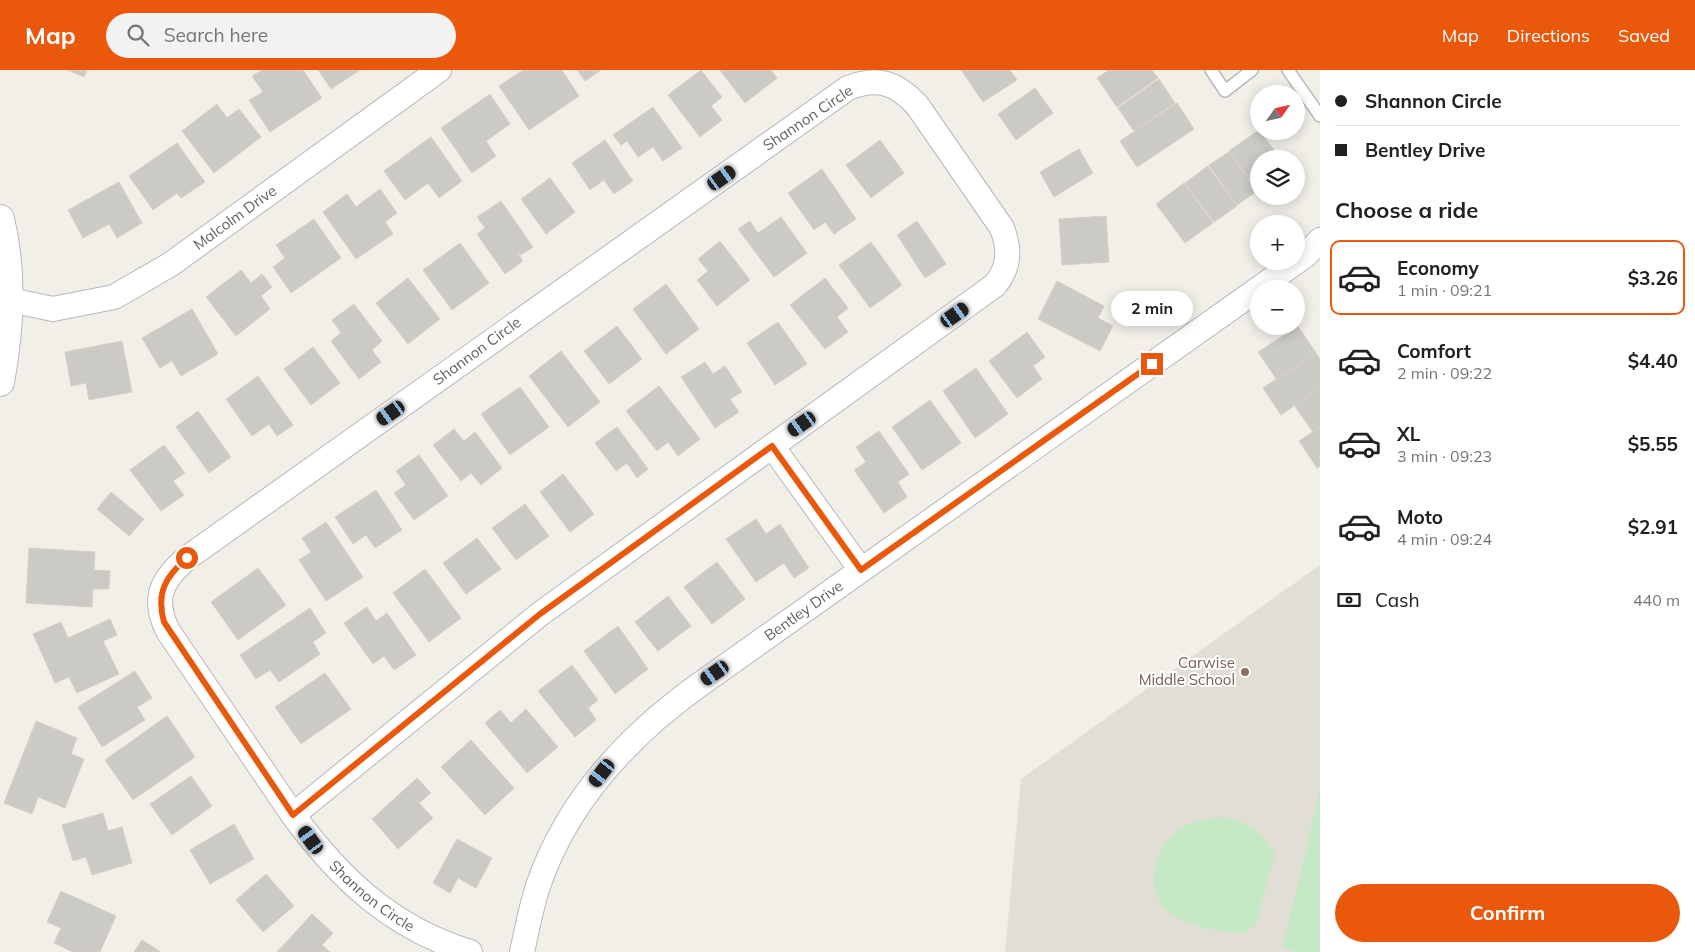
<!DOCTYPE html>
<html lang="en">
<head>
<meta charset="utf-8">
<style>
  :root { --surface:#fff; --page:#f2f2f2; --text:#202124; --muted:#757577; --line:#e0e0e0; --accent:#ea580c }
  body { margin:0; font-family:Mulish,sans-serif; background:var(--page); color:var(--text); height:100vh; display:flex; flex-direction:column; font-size:19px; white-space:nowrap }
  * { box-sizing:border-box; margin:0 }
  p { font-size:16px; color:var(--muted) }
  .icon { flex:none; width:28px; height:28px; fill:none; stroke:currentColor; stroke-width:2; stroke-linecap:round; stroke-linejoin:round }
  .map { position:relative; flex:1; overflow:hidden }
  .panel { display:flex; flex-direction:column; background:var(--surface); width:375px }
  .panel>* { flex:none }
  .top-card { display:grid; align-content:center; height:110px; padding:0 15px; background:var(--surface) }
  .needle { width:32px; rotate:56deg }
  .fabs { position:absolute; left:1250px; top:15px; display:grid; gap:10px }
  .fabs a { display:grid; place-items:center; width:55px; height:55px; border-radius:50%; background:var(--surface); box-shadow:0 2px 12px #0003; font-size:25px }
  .end { position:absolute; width:22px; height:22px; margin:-11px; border:6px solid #ea580c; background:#fff; box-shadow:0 0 0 2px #fff }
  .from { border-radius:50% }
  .bubble { position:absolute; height:35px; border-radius:18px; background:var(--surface); box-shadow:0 2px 12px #0003; font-size:16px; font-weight:700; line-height:35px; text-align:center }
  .car { position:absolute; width:15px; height:30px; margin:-15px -8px; border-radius:6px; box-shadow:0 0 4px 1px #0007; background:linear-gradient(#222 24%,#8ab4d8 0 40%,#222 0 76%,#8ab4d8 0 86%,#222 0) }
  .top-card b { display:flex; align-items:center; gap:18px; height:48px; font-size:19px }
  .top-card b+b { border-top:1px solid var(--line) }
  .top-card i { width:12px; height:12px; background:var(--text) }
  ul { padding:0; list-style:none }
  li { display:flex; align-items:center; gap:15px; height:75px; margin:0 10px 8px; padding:0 5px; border:2px solid transparent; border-radius:10px }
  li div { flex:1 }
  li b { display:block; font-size:19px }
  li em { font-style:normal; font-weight:700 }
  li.selected { border-color:var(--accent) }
  li>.icon { width:45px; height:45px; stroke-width:1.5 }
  h2 { padding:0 15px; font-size:22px; line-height:60px }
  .pay { display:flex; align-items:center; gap:12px; height:55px; padding:0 15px; font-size:19px }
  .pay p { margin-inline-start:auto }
  .cta { display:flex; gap:10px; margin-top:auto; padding:10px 15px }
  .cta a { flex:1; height:58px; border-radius:30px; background:var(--accent); color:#fff; font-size:20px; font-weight:700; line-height:58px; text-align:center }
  header { display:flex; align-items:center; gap:30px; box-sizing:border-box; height:70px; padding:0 25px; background:var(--accent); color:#fff }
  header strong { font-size:24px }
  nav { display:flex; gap:28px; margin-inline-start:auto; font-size:18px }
  .search { width:350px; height:45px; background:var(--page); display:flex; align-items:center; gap:12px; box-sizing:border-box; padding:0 18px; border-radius:28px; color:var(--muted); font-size:19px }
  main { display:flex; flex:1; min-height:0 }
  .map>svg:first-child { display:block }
</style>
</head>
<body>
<header>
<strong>Map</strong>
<div class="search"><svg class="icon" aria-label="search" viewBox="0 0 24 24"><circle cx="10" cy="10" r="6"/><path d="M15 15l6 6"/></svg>Search here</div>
<nav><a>Map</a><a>Directions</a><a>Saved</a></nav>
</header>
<main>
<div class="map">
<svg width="1320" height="882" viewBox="0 0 1320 882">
  <rect width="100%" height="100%" fill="#f1efe8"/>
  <!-- education -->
  <path fill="#e1ded6" d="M1320,495V882H1005L1021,709Z"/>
  <!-- green -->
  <path fill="#c5e8c5" d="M1320,719V882H1301L1283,878Z
    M1222,747C1250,753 1260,759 1275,783L1256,855L1243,864C1221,860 1192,858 1173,845C1144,827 1151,781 1176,762C1189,751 1206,749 1222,747Z"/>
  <!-- building -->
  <path fill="#cccac5" stroke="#d6d1c6" d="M67,0H87L84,7Z
    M262,0H303L322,28L270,62L249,30L263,22L252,6Z
    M318,0H360L331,19Z
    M523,0H562L579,26L529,60L499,16Z
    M577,0H601L585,11Z
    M701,0L722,27L711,36L722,50L700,67L668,25Z
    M720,0H771L777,8L745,33Z
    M961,0H1010L1017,10L983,32Z
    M1109,0H1152L1158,8L1117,37L1097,8Z
    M1159,9L1175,33L1134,61L1118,38Z
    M1035,18L1053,43L1016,70L998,44Z
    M490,24L510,54L486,71L496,86L472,103L441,58Z
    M1177,33L1194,59L1137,97L1120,71Z
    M217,34L227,48L239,39L261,67L214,103L182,61Z
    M653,37L682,78L663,91L653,77L638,87L627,71L621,75L613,65Z
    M1259,60L1281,89H1259V122L1229,81Z
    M431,67L462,111L439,128L428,113L405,130L384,101Z
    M605,70L633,111L614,124L604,110L590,120L572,93Z
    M880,70L904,103L871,128L846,95Z
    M177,73L205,112L181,128L177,123L153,140L129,106Z
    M1079,79L1093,103L1054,127L1040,102Z
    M1229,82L1257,121L1237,135L1209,95Z
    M1208,96L1237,136L1214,152L1185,113Z
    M822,99L856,149L834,164L825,152L814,160L788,123Z
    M550,108L575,142L546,164L521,129Z
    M119,112L142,153L117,168L109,154L83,168L68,140Z
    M1184,113L1213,153L1185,173L1156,134Z
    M380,119L397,143L385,152L393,164L356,189L323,142L347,124L356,137Z
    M501,131L533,177L521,185L517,182L523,191L505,204L477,164L485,158L477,147Z
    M1106,146L1109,192L1062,195L1059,149Z
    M781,147L807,183L774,207L738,159L750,151L758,163Z
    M314,149L341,188L291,223L273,197L285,188L276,175Z
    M917,151L946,194L925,208L897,165Z
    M720,171L750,210L717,236L697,210L708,201L698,189Z
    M871,172L902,215L870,238L839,195Z
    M460,173L489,213L452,240L423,200Z
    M241,200L251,213L262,204L272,217L261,226L270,239L236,266L206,227Z
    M408,208L440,249L408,274L376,233Z
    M825,208L848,238L837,247L848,262L825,279L790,235Z
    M1057,211L1104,236L1098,248L1113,256L1100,281L1038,249Z
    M666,214L699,259L666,284L633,239Z
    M354,234L382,271L372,280L381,292L359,309L331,271L341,263L332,250Z
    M192,239L218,284L181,306L172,291L160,298L142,268Z
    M778,252L807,294L775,315L747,273Z
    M617,256L642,289L609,314L584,281Z
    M1298,256L1316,283L1277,310L1258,282Z
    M1027,262L1045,287L1033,296L1042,309L1017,328L989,291Z
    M122,271L132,322L89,330L86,313L71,316L65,282Z
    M313,277L340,313L311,335L284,299Z
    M561,281L600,332L568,357L529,306Z
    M1316,283L1320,289V317L1281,345L1263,318Z
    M705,292L713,304L725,296L742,322L730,329L739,342L715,358L681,307Z
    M976,298L1008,344L975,368L943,321Z
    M258,306L293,355L277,366L269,354L252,366L226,329Z
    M659,316L700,369L678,386L668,372L657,381L626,341Z
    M520,317L549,357L510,385L481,344Z
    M1320,317V357L1313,362L1294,335Z
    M930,330L961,373L922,400L892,357Z
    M198,341L231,387L209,403L176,357Z
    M617,357L648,399L637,408L627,393L616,401L595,373Z
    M1320,357V396L1317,398L1299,371Z
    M454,359L464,371L475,362L502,398L481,415L471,403L461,411L433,375Z
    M879,361L909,404L898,412L907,427L884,443L854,400L866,392L856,377Z
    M164,375L185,403L173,411L184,425L161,441L130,400Z
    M419,385L448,426L414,450L394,423L406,415L396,401Z
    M563,404L594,444L570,462L540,422Z
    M376,420L402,460L375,478L366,465L353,474L335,447Z
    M111,422L144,449L129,466L97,439Z
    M525,434L549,466L516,490L492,458Z
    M756,449L766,464L780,454L809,498L794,508L784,493L756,512L726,469Z
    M326,452L363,507L326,531L299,490L311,482L302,468Z
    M477,468L501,499L466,524L443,493Z
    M29,478L95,482L94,500L110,501L109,519H93L92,537L26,533Z
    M717,492L745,529L712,554L684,517Z
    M258,498L286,535L238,570L211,532Z
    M425,499L461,548L429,572L393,523Z
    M668,526L691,556L658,581L635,552Z
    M367,537L376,551L387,543L416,585L394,600L384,586L373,594L344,553Z
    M310,538L326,563L313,572L320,584L279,612L270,600L256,609L240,585Z
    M110,549L117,565L103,571L119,604L77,623L69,607L55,613L33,564L61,552L68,568Z
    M618,556L648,599L615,624L584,581Z
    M572,595L598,630L588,638L596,650L575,667L538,621Z
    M135,601L152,628L137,637L145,650L102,677L78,637Z
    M325,603L351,639L301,674L275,637Z
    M526,639L558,677L527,703L485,653L500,640L511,653Z
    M167,646L195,687L133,730L105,690Z
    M36,651L77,668L71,684L84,689L65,738L38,727L32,744L4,733Z
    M471,670L514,718L485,745L441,697Z
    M191,706L212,736L172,765L150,734Z
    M417,708L431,723L419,733L433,748L398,779L372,749Z
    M103,743L108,761L122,757L132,793L92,805L86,787L73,791L62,755Z
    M234,754L254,789L210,814L190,780Z
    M457,769L492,788L476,818L458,808L450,823L433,813Z
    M266,804L294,836L263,862L236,830Z
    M61,821L116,846L100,882H73L54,873L61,858L47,852Z
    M312,844L333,863L322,875L330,882H277Z
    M142,870L161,882H134Z"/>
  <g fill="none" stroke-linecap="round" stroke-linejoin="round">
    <!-- lane casing -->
    <g stroke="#b5b8bc" stroke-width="14">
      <path id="lane" d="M1211,0L1225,21L1252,0
        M1288,0L1320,46"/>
    </g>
    <!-- street casing -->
    <g stroke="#b5b8bc" stroke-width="26">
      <g id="street">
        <path id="s1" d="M10,230L53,239L114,227L171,194L439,0"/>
        <path d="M772,376L861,500"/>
        <path id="s2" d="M293,745L540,544L995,215C1010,197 1010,179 1002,158L917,35C896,13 878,6 848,18L187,488C161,510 152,529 168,561L293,745C340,809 392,858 470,882"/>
        <path id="s3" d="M522,882C527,860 531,837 538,816C567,731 628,666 699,615L1306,185L1320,170"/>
      </g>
    </g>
    <!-- secondary casing -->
    <g stroke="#b6babf" stroke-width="30">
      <path id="secondary" d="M0,149C13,203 10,258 0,312"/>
    </g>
    <!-- lane -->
    <use href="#lane" stroke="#fff" stroke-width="11"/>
    <!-- street -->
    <use href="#street" stroke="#fff" stroke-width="24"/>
    <!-- secondary -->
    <use href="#secondary" stroke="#fff" stroke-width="28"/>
  </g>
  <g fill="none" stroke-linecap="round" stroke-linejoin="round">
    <!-- route -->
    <path stroke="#ea580c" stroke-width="6" d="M187,488C165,507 156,523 164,552L293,745L540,544L772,376L861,500L1152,294"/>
  </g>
  <!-- markers -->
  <circle fill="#8d6e63" stroke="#fff" stroke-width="2" cx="1245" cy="602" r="5"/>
  <g text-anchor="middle" stroke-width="4" stroke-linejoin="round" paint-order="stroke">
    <!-- street labels -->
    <g font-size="15" fill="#5f6368" stroke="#fff">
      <text transform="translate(808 48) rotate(-34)" y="5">Shannon Circle</text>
      <text dy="5" stroke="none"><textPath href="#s1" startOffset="251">Malcolm Drive</textPath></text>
      <text transform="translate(477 281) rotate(-36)" y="5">Shannon Circle</text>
      <text dy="5" stroke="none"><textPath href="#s3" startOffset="458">Bentley Drive</textPath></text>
      <text dy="5" stroke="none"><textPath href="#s2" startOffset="2398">Shannon Circle</textPath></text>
    </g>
    <!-- education labels -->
    <g font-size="15" fill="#785e54" stroke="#fff" text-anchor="end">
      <text x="1235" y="598">Carwise<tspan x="1235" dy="17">Middle School</tspan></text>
    </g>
  </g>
</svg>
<div class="fabs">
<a><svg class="needle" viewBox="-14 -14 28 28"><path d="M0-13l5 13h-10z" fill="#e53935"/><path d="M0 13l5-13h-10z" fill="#757577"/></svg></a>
<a><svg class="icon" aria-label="layers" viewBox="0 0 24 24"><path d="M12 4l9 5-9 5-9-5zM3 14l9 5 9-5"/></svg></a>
<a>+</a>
<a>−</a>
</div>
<i class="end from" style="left:187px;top:488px"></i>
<i class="end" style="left:1152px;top:294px"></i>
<div class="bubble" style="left:1111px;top:221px;width:82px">2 min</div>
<i class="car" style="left:722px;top:108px;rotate:55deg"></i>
<i class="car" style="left:955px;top:245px;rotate:55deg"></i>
<i class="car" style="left:391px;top:343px;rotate:235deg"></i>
<i class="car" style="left:802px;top:354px;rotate:235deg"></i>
<i class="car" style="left:715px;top:603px;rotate:235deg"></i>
<i class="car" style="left:602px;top:703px;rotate:218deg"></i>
<i class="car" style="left:311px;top:770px;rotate:324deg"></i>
</div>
<section class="panel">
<div class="top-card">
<b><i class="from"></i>Shannon Circle</b>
<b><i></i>Bentley Drive</b>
</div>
<h2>Choose a ride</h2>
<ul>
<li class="selected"><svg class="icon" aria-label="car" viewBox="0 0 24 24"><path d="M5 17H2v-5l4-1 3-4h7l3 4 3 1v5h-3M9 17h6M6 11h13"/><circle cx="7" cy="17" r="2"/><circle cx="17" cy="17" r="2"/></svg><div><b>Economy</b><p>1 min · 09:21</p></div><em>$3.26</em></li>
<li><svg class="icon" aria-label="car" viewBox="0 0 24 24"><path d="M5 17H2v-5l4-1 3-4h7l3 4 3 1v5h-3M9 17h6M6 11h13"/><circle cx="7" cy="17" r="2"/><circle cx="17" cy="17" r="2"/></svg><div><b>Comfort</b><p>2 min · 09:22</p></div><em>$4.40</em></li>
<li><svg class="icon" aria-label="car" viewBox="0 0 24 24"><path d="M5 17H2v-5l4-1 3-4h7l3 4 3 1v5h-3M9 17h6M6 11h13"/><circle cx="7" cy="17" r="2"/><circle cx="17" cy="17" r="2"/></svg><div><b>XL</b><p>3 min · 09:23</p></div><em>$5.55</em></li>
<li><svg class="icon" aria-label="car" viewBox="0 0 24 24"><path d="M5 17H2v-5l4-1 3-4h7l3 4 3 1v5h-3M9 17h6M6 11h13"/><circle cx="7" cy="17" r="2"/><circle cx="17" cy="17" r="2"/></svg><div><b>Moto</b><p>4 min · 09:24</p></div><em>$2.91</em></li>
</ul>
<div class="pay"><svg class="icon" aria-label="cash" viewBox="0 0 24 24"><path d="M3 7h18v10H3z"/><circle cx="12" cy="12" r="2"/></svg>Cash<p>440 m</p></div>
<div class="cta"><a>Confirm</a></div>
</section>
</main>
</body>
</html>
